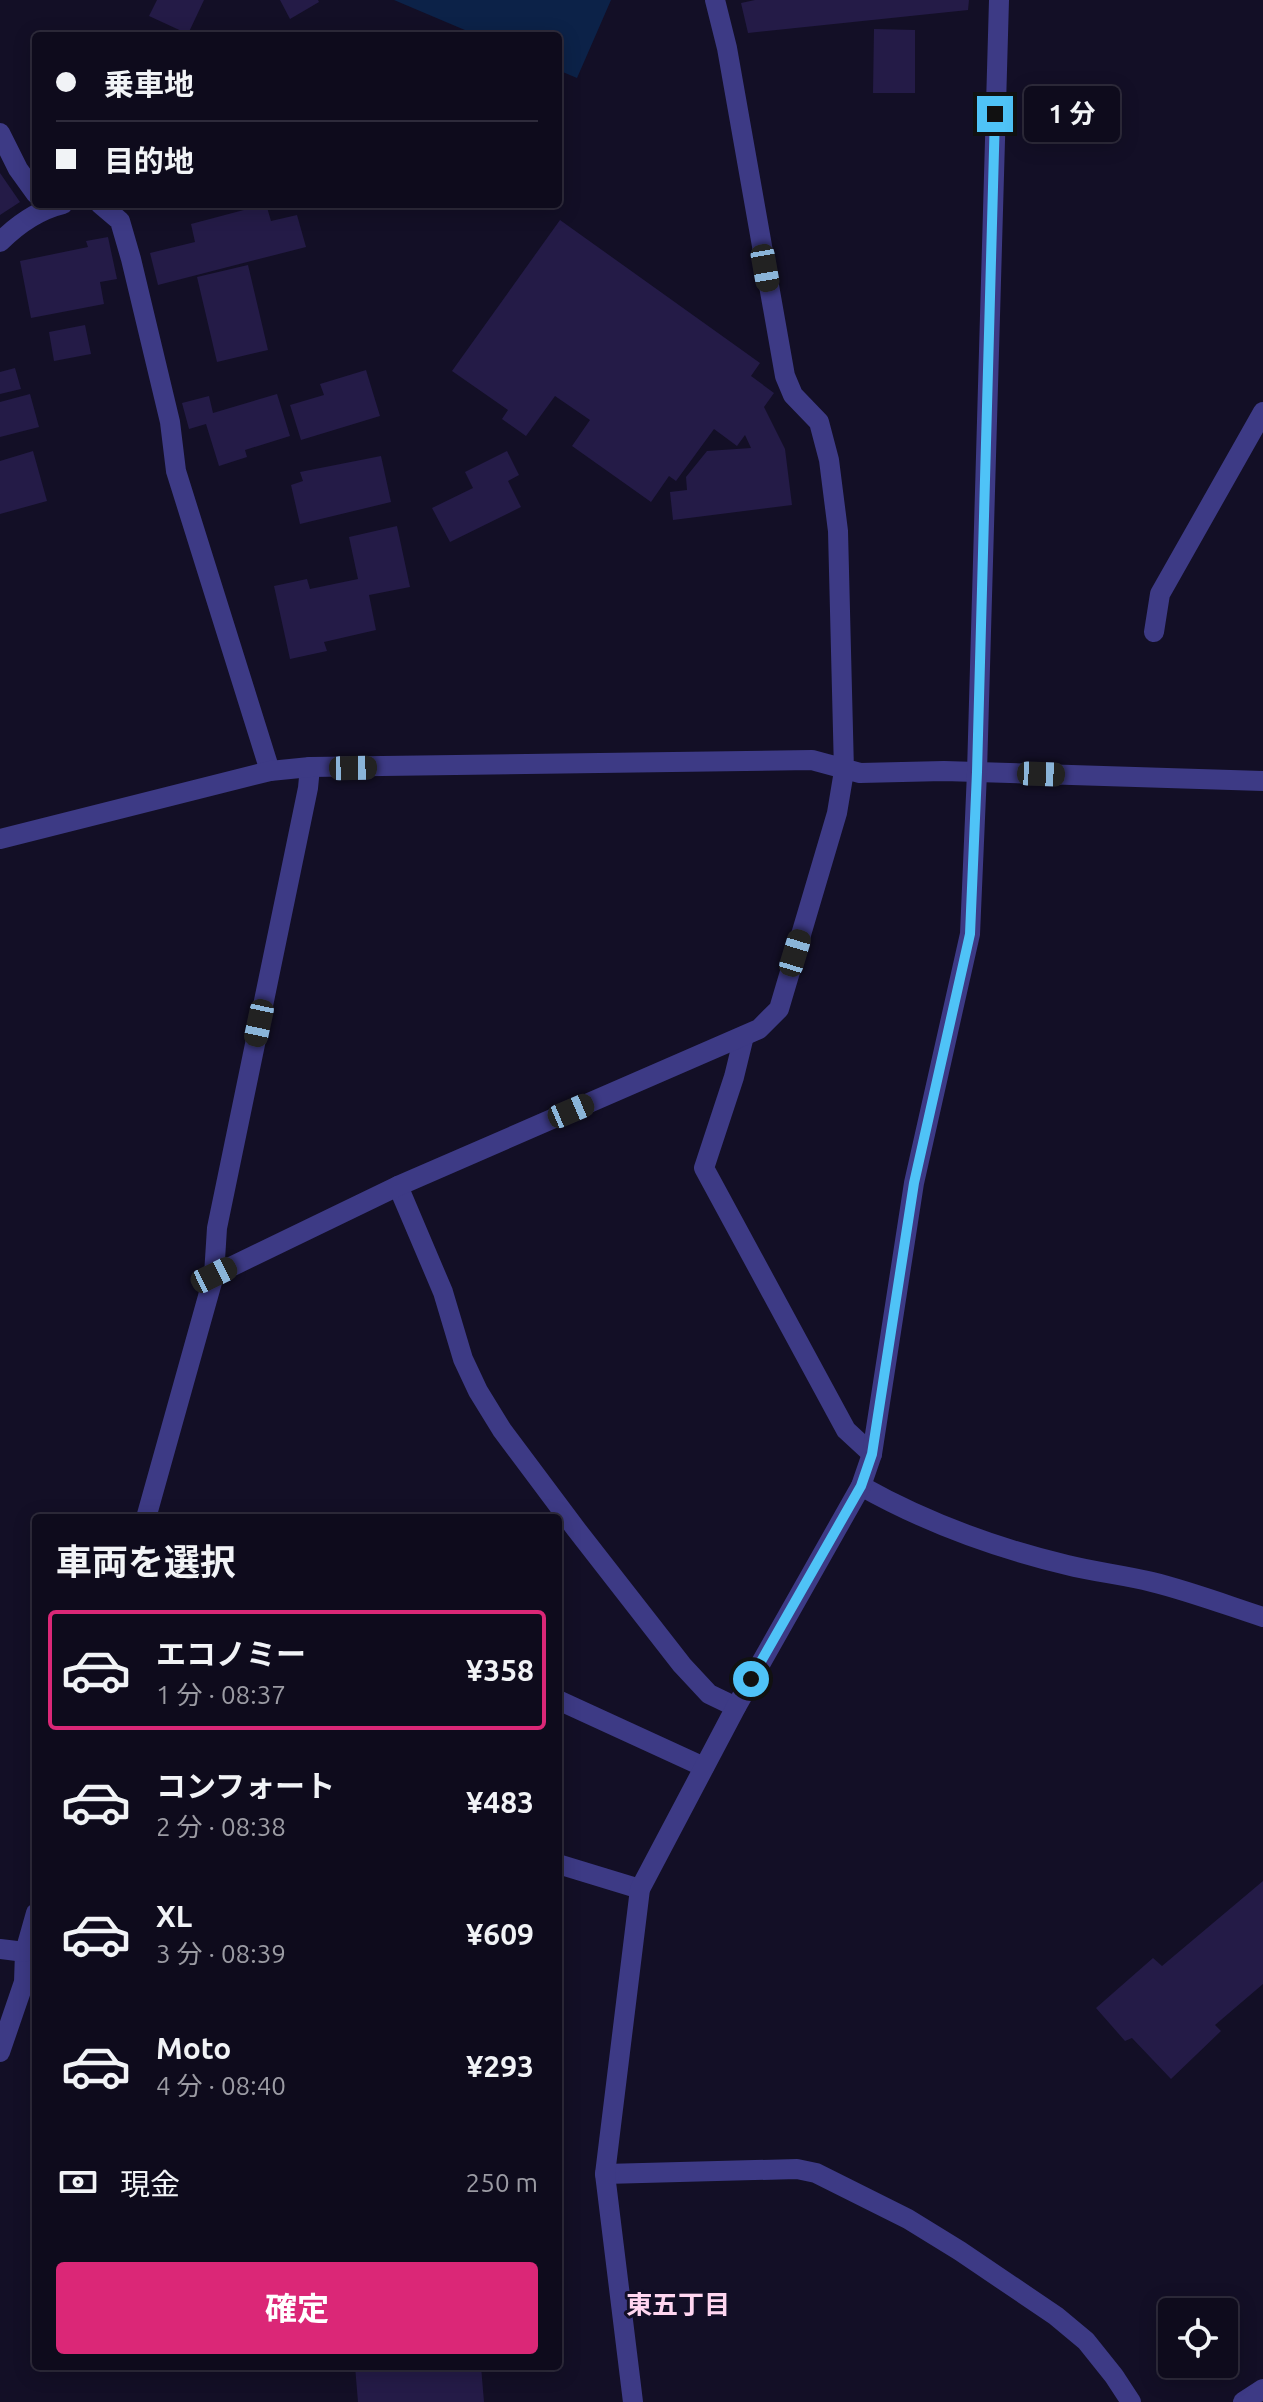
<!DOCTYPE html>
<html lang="ja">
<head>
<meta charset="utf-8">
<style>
  :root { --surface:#0e0b1c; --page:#1c1929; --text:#f1f3f6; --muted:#9b9ba3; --line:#2e2b3b; --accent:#db2777 }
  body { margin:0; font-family:Ubuntu,"Noto Sans JP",sans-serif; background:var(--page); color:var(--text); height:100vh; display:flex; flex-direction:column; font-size:30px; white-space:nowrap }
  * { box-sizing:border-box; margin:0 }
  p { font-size:26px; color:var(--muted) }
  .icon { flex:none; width:44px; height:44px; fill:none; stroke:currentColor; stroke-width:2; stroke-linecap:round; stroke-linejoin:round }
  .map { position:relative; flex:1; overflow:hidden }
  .panel { position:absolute; left:32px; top:1514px; width:530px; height:856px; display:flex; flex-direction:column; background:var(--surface); border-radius:8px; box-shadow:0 4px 20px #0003,0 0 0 2px var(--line) }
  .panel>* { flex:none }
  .banner { position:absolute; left:32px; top:32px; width:530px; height:176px; border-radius:8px; box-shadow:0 4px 20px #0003,0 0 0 2px var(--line); display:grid; align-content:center; height:176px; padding:0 24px; background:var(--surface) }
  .fabs { position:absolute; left:1158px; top:2298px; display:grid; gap:16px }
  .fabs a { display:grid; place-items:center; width:80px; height:80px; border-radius:8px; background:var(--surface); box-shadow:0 4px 20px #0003,0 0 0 2px var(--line); font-size:40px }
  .end { position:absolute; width:36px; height:36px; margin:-18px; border:10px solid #4fc3f7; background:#111; box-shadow:0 0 0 4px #111 }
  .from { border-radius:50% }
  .bubble { position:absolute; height:56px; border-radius:8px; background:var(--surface); box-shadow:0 4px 20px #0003,0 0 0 2px var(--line); font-size:26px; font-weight:700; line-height:56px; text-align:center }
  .car { position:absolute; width:24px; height:48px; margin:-24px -12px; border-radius:10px; box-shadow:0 0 6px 2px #0007; background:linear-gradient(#222 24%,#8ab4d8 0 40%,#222 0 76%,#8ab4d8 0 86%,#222 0) }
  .banner b { display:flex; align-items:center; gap:28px; height:76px; font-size:30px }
  .banner b+b { border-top:2px solid var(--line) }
  .banner i { width:20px; height:20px; background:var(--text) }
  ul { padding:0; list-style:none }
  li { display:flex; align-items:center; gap:24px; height:120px; margin:0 16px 12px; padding:0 8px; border:4px solid transparent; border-radius:8px }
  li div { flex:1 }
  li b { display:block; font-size:30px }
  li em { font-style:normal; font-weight:700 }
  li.selected { border-color:var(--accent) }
  li>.icon { width:72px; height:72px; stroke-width:1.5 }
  h2 { padding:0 24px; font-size:36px; line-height:96px }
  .pay { display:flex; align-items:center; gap:20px; height:88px; padding:0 24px; font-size:30px }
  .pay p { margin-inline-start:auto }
  .primary-button { display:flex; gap:16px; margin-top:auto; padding:16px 24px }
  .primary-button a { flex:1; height:92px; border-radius:8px; background:var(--accent); color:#fff; font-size:32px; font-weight:700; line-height:92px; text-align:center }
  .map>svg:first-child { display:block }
</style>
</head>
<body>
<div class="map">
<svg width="1263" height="2402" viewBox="0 0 1263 2402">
  <rect width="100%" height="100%" fill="#130f26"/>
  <!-- water -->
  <path fill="#0c2248" d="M394,0H611L577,78L558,70V36H479Z"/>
  <!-- building -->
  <path fill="#241b47" d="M157,0H204L188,34L149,16Z
    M280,0H318L319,2L290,19Z
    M755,0H969L968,10L748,33L741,3Z
    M874,29L915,30V93H873Z
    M0,173L20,202L0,215Z
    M266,204L271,221L297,215L306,247L158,285L150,253L195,242L191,224Z
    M560,220L760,363L751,376L774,393L764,407L785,449L792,505L673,520L670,492L687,490L686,477L707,451L751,448L745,435L737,446L714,429L676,481L669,476L651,502L572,446L590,420L555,396L526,436L502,419L508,410L452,371Z
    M108,237L117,279L100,282L104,304L31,318L20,261L88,247L86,241Z
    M248,265L268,350L217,362L197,277Z
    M85,325L91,354L54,361L49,332Z
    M15,368L21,389L0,394V372Z
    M366,370L380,416L301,440L290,405L324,395L320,384Z
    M30,394L39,427L0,437V402Z
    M277,394L290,436L245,450L247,457L219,466L206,424L189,429L182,403L209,396L213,413Z
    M33,451L47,501L0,514V461Z
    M507,451L519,475L508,481L521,507L450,542L432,508L473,488L465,472Z
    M381,456L391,502L300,524L291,485L303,481L300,472Z
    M397,526L410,587L369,595L376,630L324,642L327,651L290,659L274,586L307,579L310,589L358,579L349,537Z
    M1263,1881V1984L1215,2025L1221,2031L1171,2079L1132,2038L1125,2041L1096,2008L1153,1958L1162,1966Z
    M355,2366H481L484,2402H358Z"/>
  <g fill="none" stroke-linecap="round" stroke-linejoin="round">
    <!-- service -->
    <path stroke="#3d3a85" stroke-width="20" d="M0,133L18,169L36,194
      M100,204L120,221L131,259L170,422L176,471L270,771
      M0,242C18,224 38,210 63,204
      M1154,632L1160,594L1263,412
      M744,1036L734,1077L704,1168L846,1430L872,1454
      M398,1186L443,1292L463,1359L478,1391L502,1430L576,1529L682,1665L709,1694L736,1707
      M214,1275L217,1228L308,788L310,767
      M558,1700L704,1767
      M558,1864L640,1889
      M0,2052L24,1982L25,1952
      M605,2174L797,2169L816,2173L908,2219L960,2251L1056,2316L1086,2341L1114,2376L1131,2402"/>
    <!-- minor -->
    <path stroke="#3d3a85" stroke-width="20" d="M0,839L270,771L310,767L812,760L860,773L944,771L1263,781
      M861,1486C925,1522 996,1548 1067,1565C1095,1572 1124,1575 1152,1582C1189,1591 1226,1605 1263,1617
      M146,1518L214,1275L398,1186L759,1029L779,1009L837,813L844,771L838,531L829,460L819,422L793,395L785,376L727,48L715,0
      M0,1949L25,1952L36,1913"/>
    <!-- tertiary -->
    <path stroke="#3d3a85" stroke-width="20" d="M633,2402L605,2174L640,1889L736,1707L861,1486L872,1454L914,1183L970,934L977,772L999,0
      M1243,2402L1263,2389"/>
  </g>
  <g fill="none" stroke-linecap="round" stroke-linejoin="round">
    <!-- route -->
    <path stroke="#4fc3f7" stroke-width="10" d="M751,1679L861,1486L872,1454L914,1183L970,934L977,772L995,114"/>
  </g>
  <g text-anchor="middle" stroke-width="6" stroke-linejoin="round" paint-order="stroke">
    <!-- neighbourhood labels -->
    <g font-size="26" font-weight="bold" fill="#ffd6f0" stroke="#130f26">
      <text x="678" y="2314">東五丁目</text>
    </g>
  </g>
</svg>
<div class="fabs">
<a><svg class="icon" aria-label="locate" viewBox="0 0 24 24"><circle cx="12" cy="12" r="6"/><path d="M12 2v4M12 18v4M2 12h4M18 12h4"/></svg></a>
</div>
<i class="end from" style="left:751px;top:1679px"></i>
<i class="end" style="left:995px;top:114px"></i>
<div class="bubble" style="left:1024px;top:86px;width:96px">1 分</div>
<i class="car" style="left:765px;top:268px;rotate:170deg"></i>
<i class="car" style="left:353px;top:768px;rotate:89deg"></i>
<i class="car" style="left:1041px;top:774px;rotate:92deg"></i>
<i class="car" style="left:795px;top:953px;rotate:17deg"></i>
<i class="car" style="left:259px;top:1023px;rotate:192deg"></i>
<i class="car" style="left:571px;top:1111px;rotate:67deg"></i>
<i class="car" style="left:214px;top:1275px;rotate:64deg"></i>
<div class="banner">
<b><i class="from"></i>乗車地</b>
<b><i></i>目的地</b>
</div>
<section class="panel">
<h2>車両を選択</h2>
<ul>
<li class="selected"><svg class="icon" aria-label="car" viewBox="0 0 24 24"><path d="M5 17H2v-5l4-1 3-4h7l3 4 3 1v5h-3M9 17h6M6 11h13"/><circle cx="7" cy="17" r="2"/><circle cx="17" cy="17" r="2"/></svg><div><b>エコノミー</b><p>1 分 · 08:37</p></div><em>¥358</em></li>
<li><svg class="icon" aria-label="car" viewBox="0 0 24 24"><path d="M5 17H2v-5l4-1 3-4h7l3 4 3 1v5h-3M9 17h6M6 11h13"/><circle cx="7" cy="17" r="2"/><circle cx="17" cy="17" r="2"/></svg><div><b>コンフォート</b><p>2 分 · 08:38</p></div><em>¥483</em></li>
<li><svg class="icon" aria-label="car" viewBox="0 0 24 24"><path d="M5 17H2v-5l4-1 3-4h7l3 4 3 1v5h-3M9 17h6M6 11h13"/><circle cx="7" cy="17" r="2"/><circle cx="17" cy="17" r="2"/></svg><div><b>XL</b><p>3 分 · 08:39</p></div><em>¥609</em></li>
<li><svg class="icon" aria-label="car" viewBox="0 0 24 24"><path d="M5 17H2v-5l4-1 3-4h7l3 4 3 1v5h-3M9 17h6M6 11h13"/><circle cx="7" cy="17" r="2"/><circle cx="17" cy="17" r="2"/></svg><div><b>Moto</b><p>4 分 · 08:40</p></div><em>¥293</em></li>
</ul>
<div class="pay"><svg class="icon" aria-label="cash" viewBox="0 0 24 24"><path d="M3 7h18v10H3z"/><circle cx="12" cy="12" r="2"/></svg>現金<p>250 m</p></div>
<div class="primary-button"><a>確定</a></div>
</section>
</div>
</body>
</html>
